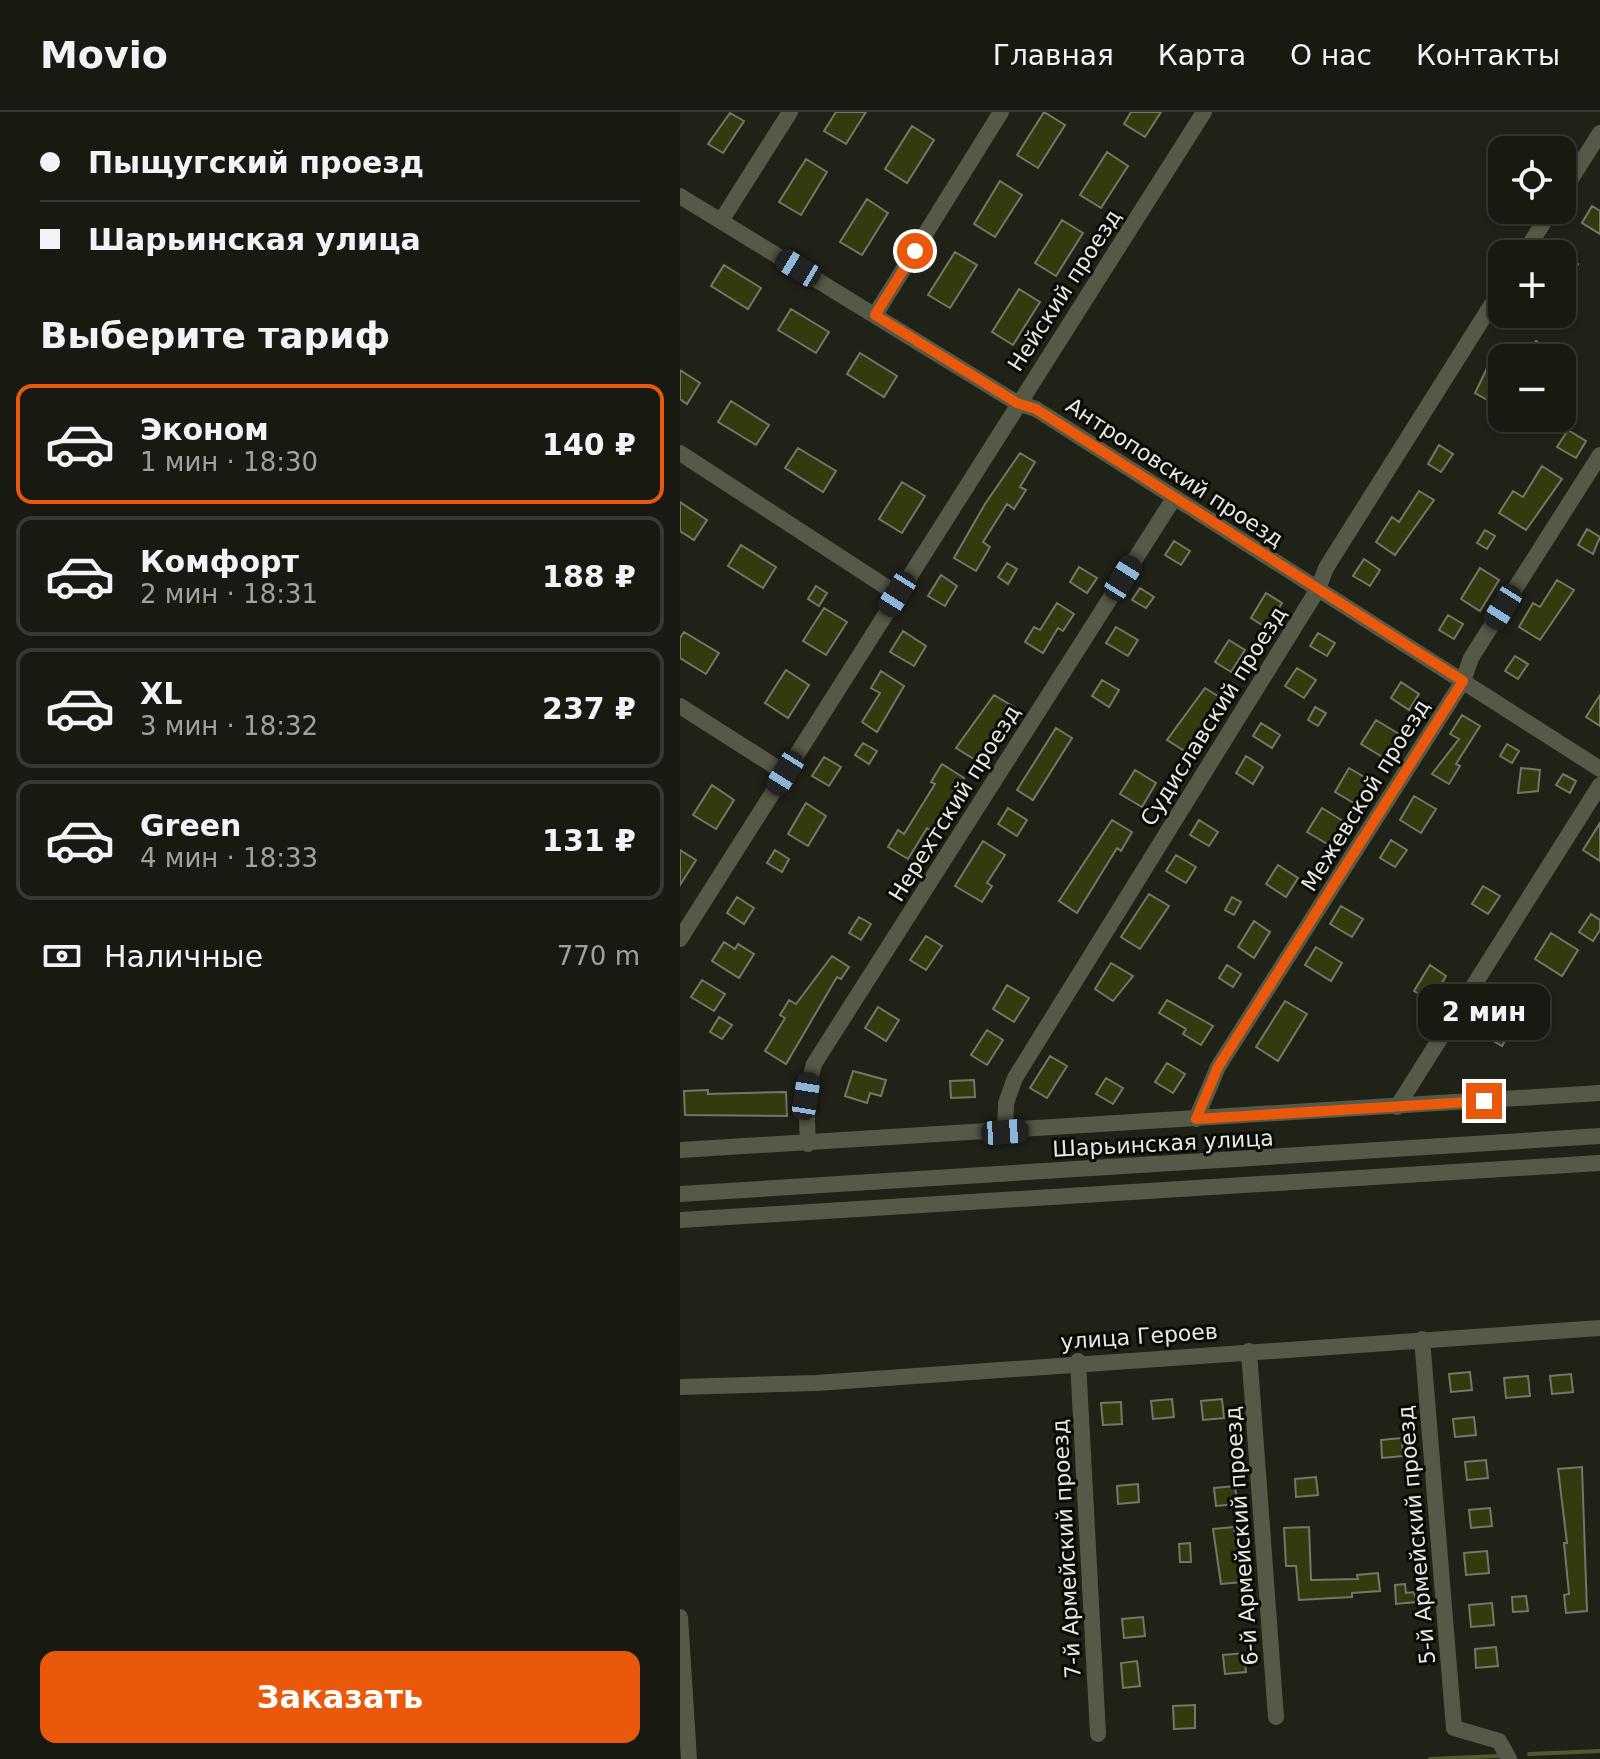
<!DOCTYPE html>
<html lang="ru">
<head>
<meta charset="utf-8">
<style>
  :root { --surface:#181a12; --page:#21231b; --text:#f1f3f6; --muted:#9fa19f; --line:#363832; --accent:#ea580c }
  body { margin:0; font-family:"DejaVu Sans",sans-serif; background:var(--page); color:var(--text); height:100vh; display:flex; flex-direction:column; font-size:30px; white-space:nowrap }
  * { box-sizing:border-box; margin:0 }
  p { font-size:26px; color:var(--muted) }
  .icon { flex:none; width:44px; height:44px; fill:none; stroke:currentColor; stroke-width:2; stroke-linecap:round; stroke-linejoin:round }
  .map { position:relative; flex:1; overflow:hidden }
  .panel { display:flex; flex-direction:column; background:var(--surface); width:680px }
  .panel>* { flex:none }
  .hud { display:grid; align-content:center; height:176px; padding:0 40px; background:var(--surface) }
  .controls { position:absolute; left:808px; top:24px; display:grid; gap:16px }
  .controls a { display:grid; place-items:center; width:88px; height:88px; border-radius:16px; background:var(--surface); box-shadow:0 2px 6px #0004,0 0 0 2px var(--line); font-size:40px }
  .end { position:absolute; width:36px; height:36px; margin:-18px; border:10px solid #ea580c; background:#fff; box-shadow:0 0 0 4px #fff }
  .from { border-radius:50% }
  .bubble { position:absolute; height:56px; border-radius:16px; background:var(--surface); box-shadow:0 2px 6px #0004,0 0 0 2px var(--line); font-size:26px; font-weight:800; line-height:56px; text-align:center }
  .car { position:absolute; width:24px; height:48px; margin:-24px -12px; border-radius:10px; box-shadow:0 0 6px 2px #0007; background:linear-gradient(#222 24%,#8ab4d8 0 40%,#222 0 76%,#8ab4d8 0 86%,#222 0) }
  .hud b { display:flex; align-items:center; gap:28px; height:76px; font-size:30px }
  .hud b+b { border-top:2px solid var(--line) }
  .hud i { width:20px; height:20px; background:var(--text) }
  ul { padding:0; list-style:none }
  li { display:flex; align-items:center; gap:24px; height:120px; margin:0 16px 12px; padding:0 24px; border:4px solid var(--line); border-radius:16px }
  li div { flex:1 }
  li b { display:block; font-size:30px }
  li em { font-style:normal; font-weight:800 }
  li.active { border-color:var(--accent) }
  li>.icon { width:72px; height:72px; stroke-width:1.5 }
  h2 { padding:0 40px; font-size:36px; line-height:96px }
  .pay { display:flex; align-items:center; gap:20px; height:88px; padding:0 40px; font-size:30px }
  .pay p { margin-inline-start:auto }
  .action { display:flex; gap:16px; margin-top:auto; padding:16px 40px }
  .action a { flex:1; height:92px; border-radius:16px; background:var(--accent); color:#fff; font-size:32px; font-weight:800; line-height:92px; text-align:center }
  header { display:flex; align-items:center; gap:48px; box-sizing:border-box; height:112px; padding:0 40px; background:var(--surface); border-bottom:2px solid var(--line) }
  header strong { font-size:38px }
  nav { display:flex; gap:44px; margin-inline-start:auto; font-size:28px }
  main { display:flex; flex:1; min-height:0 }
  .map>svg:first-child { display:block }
</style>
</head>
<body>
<header>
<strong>Movio</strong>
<nav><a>Главная</a><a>Карта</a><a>О нас</a><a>Контакты</a></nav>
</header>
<main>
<section class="panel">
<div class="hud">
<b><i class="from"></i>Пыщугский проезд</b>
<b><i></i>Шарьинская улица</b>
</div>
<h2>Выберите тариф</h2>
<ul>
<li class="active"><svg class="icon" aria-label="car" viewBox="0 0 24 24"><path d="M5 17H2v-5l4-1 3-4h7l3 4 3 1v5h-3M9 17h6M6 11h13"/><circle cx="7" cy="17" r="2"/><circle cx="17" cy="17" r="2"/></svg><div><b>Эконом</b><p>1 мин · 18:30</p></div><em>140 ₽</em></li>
<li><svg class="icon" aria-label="car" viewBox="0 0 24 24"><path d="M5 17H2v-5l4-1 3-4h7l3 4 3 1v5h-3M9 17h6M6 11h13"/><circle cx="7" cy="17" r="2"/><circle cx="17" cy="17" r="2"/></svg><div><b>Комфорт</b><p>2 мин · 18:31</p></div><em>188 ₽</em></li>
<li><svg class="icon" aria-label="car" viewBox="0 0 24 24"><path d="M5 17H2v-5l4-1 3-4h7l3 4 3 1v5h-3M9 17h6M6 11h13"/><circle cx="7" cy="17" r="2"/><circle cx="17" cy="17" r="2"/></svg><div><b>XL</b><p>3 мин · 18:32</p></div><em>237 ₽</em></li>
<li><svg class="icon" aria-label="car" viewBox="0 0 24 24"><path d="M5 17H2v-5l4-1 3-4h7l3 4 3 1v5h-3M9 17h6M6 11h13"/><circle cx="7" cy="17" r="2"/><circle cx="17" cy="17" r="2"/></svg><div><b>Green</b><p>4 мин · 18:33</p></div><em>131 ₽</em></li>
</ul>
<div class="pay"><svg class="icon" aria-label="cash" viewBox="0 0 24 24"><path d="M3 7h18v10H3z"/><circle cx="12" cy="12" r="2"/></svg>Наличные<p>770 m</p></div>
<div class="action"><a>Заказать</a></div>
</section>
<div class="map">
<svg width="920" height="1647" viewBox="0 0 920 1647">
  <rect width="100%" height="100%" fill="#202218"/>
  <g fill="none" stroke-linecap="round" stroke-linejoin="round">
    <!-- stream -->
    <path stroke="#54592e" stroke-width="4" d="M849,1642L920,1639
      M750,1647L818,1644"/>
  </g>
  <!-- building -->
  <path fill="#353a0e" stroke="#737669" stroke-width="2" d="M156,0H186L166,32L144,19Z
    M364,0L385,13L358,56L337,43Z
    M451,0H481L465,25L444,12Z
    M50,1L64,9L43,41L28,32Z
    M232,14L254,28L227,71L205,57Z
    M427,40L448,54L421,96L400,83Z
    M126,47L147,60L121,103L99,90Z
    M320,69L342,83L315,125L294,112Z
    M187,87L208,101L182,143L160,130Z
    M912,94L920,99V122L902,111Z
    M382,108L403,121L376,164L355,151Z
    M275,140L297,153L270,196L248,183Z
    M882,142L898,152L882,179Z
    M44,153L81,176L68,197L31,174Z
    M339,177L360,190L333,233L312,220Z
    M111,197L149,220L136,241L98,218Z
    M856,229L883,246H845Z
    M180,241L217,264L204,285L167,262Z
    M809,252L822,260V283L817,280L811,290L795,281Z
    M0,258L20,271L7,292L0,287Z
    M51,289L89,313L76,333L38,310Z
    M888,318L906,329L896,346L877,335Z
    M759,333L773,342L761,360L748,352Z
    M118,336L156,359L143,380L105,356Z
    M340,341L355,350L340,375L346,378L334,397L327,392L303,430L310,435L296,459L274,446L305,392Z
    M862,354L882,367L846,418L819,401L833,379L843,385Z
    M222,370L245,384L222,421L199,407Z
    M739,379L754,388L715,443L696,430L712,405L719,410Z
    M0,390L27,408L14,428L0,419Z
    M907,417L920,425L913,442L898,433Z
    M805,418L815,424L807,437L797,431Z
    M494,429L510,439L501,453L485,443Z
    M61,433L96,455L83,476L48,454Z
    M684,447L700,458L690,474L673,464Z
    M327,451L337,457L328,472L318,465Z
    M399,455L417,466L407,481L390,470Z
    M800,456L819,468L800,499L781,487Z
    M261,463L277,474L265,494L248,484Z
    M877,468L894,478L860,528L839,515L853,491L860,495Z
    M136,474L147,481L139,494L128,487Z
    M460,476L474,485L466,496L452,488Z
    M586,481L602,491L587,516L571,506Z
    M377,491L394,502L383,519L378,516L363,541L345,530L354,515L360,518Z
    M144,496L167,510L146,543L123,529Z
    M768,503L783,512L774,527L759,518Z
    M436,515L458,528L448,544L426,531Z
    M223,519L246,534L234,554L210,540Z
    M4,520L39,541L26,562L0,546V526Z
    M638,521L655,531L647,544L630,534Z
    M549,528L565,538L551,560L535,550Z
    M835,544L848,552L838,567L825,559Z
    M617,556L636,568L624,586L605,574Z
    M106,558L129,573L108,606L85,591Z
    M201,559L224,574L197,620L182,610L200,581L191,576Z
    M422,568L439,578L429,595L412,584Z
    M721,570L739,582L729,598L711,586Z
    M525,576L541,586L508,641L487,628Z
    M314,583L334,595L297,649L276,636Z
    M920,583V614L906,605Z
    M635,595L646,601L638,614L628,608Z
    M782,603L800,614L776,652L780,654L769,672L752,662L779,627L770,622Z
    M696,608L719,622L704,646L681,632Z
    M581,611L600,623L592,636L573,624Z
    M376,616L392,626L353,688L337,678Z
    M183,631L197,639L189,652L175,643Z
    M827,632L839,639L832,651L820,644Z
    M566,644L583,655L573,672L556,661Z
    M144,645L161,655L149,674L132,664Z
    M262,652L284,666L254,720L247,716L228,747L208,735L218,718L224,722L255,672L251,670Z
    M669,656L691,669L677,693L655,680Z
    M841,656L860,658L858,679L838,681Z
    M455,658L476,671L462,695L440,682Z
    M883,662L896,669L890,681L876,673Z
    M32,673L54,688L36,717L13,703Z
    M734,684L756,697L741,721L720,708Z
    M126,691L146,704L128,734L108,722Z
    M328,696L347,708L337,724L318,712Z
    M642,696L663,709L649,733L627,720Z
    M432,708L452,720L441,739L437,736L397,801L379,789Z
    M519,708L538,720L529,734L510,723Z
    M920,711V749L903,738Z
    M711,728L727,738L715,755L700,746Z
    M303,729L325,743L307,771L312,774L302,790L275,774Z
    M0,738L16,748L0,773Z
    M95,738L109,747L102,760L87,751Z
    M496,743L516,755L506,771L486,759Z
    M598,753L618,766L606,785L586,772Z
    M803,774L820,784L808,802L792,792Z
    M469,782L489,794L460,837L441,825Z
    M57,785L74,796L64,812L47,801Z
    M552,785L561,790L554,803L545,798Z
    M661,794L683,807L672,825L650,812Z
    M911,802L920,808V818L913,829L899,820Z
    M179,805L191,812L181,828L169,821Z
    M574,809L590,820L574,846L558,835Z
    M871,821L898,838L882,864L855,847Z
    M246,824L262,834L246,858L230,848Z
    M44,830L55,837L58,832L74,842L59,866L32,849Z
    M636,835L662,851L651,869L625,853Z
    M152,844L169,855L161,867L157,865L106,952L85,939L105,906L100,903L109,888L116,892Z
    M431,851L453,864L433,889L415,877Z
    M547,853L561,862L553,875L539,866Z
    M750,853L766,864L751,889L734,879Z
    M22,868L45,882L34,899L11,885Z
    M327,873L349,886L334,910L313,897Z
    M487,888L533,914L521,933L503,922L506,917L479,901Z
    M605,889L627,902L598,949L576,935Z
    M198,895L219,908L206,929L185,916Z
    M814,897L836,909L822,934L800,921Z
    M39,905L52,913L42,927L30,920Z
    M307,918L323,928L307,953L291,943Z
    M370,944L387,954L367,986L350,976Z
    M487,951L505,962L493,981L475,970Z
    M173,959L206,968L201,984L190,981L187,991L165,984Z
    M426,966L443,976L433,992L416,982Z
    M294,968L295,985L271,986L270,969Z
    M28,978V982L106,980L107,1004L5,1003L4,979Z
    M790,1260L792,1278L771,1280L769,1262Z
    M891,1262L893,1280L872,1282L870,1264Z
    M848,1264L850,1284L826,1286L824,1266Z
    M492,1287L494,1305L473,1307L471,1289Z
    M542,1287L544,1306L523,1308L521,1289Z
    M441,1290L442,1312L423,1313L421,1291Z
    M794,1305L796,1323L775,1325L773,1307Z
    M722,1326L723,1344L702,1346L701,1328Z
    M806,1348L808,1366L787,1368L785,1350Z
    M902,1355L907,1499L886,1501L884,1483L889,1482L884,1431H887L878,1357Z
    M636,1365L638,1383L616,1385L615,1367Z
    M458,1372L459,1390L438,1392L437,1374Z
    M555,1374L557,1392L536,1394L534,1376Z
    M810,1396L812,1414L791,1416L789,1398Z
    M554,1415L562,1470L541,1472L533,1417Z
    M629,1415L631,1468L678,1467L677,1463L698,1461L700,1479L672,1481V1485L619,1488L616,1454H606L604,1416Z
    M510,1431L511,1450H500L499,1432Z
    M807,1439L809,1461L786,1463L784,1441Z
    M725,1472L726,1481L734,1480L736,1490L716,1492L715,1473Z
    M846,1484L848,1499L833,1500L832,1485Z
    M812,1491L814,1513L791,1515L789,1493Z
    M463,1505L465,1524L444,1526L442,1507Z
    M816,1535L818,1554L796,1556L795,1537Z
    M564,1541L566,1560L545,1562L543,1543Z
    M457,1549L460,1574L443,1576L441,1551Z
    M515,1593V1616L494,1617L493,1594Z"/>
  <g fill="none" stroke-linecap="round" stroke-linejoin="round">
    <!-- minor -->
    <path stroke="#565947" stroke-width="16" d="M882,81L920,21
      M0,84L337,291L356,297L920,657
      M41,109L110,0
      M844,142L871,98
      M195,203L321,0
      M0,341L217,482
      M0,594L105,661
      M0,827L524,0
      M717,995L920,673
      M516,1007L538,955L783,569L791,546L920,343
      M325,1020L326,991L335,966L638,477L646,456L822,176
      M128,1032L126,984L134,952L494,386
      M0,1038L920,981
      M0,1082L920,1024
      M0,1108L920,1051
      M742,1227L774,1616L819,1629L829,1647
      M569,1239L596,1605
      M398,1249L418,1622
      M0,1275L136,1271L920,1216
      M0,1505L9,1647"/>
  </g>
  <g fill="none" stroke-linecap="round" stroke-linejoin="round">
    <!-- route -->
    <path stroke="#ea580c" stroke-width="10" d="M235,139L195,203L337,291L356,297L783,569L538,955L516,1007L804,989"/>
  </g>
  <g text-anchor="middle" stroke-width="6" stroke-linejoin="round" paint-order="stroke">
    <!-- street labels -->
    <g font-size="22" fill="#e6e8e1" stroke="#0a0b07">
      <text transform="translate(384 178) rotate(-57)" y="8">Нейский проезд</text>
      <text transform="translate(495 360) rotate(33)" y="8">Антроповский проезд</text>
      <text transform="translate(533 604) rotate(-58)" y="8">Судиславский проезд</text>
      <text transform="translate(685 683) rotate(-58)" y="8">Межевской проезд</text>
      <text transform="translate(274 691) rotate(-58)" y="8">Нерехтский проезд</text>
      <text transform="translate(483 1031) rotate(-3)" y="8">Шарьинская улица</text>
      <text transform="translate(459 1224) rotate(-4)" y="8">улица Героев</text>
      <text transform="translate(736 1423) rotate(-95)" y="8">5-й Армейский проезд</text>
      <text transform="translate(561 1424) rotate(-94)" y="8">6-й Армейский проезд</text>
      <text transform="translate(386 1437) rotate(-93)" y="8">7-й Армейский проезд</text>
    </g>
  </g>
</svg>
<div class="controls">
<a><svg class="icon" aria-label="locate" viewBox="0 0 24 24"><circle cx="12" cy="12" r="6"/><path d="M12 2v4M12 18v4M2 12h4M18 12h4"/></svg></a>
<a>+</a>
<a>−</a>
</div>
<i class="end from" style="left:235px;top:139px"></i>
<i class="end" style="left:804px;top:989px"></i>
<div class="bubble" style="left:738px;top:872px;width:132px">2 мин</div>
<i class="car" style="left:118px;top:156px;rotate:301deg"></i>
<i class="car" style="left:443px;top:466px;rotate:32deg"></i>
<i class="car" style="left:217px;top:482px;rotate:212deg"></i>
<i class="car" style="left:823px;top:495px;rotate:212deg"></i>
<i class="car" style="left:105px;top:661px;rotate:212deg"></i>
<i class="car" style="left:126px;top:984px;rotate:9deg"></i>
<i class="car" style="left:325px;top:1020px;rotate:86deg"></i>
</div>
</main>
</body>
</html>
